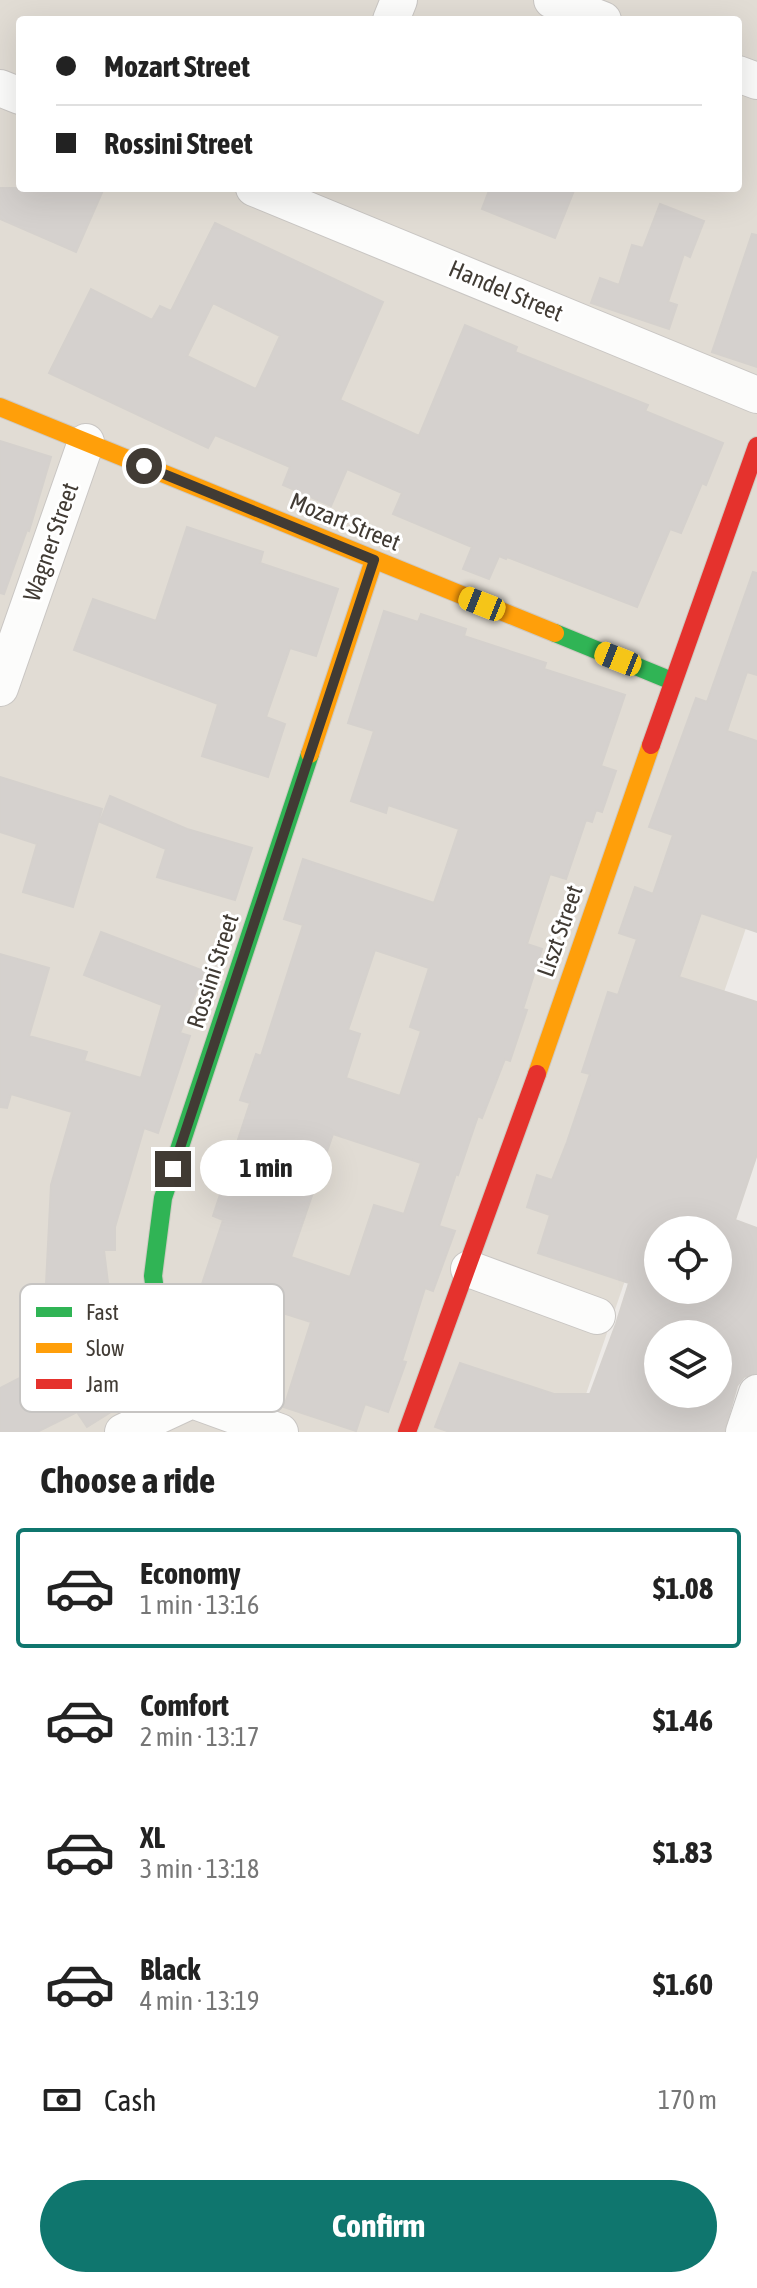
<!DOCTYPE html>
<html lang="en">
<head>
<meta charset="utf-8">
<style>
  :root { --surface:#fff; --page:#f6f6f6; --text:#222; --muted:#767676; --line:#e0e0e0; --accent:#0f766e }
  body { margin:0; font-family:"Asap Condensed",sans-serif; background:var(--page); color:var(--text); height:100vh; display:flex; flex-direction:column; font-size:30px; white-space:nowrap }
  * { box-sizing:border-box; margin:0 }
  p { font-size:26px; color:var(--muted) }
  .icon { flex:none; width:44px; height:44px; fill:none; stroke:currentColor; stroke-width:2; stroke-linecap:round; stroke-linejoin:round }
  .map { position:relative; height:1432px; overflow:hidden }
  .sheet { display:flex; flex-direction:column; background:var(--surface); flex:1 }
  .sheet>* { flex:none }
  .guide { position:absolute; left:16px; top:16px; width:726px; height:176px; border-radius:8px; box-shadow:0 8px 32px #0002; display:grid; align-content:center; height:176px; padding:0 40px; background:var(--surface) }
  .tools { position:absolute; left:644px; top:1216px; display:grid; gap:16px }
  .tools a { display:grid; place-items:center; width:88px; height:88px; border-radius:50%; background:var(--surface); box-shadow:0 8px 32px #0002; font-size:40px }
  .end { position:absolute; width:36px; height:36px; margin:-18px; border:10px solid #413b34; background:#fff; box-shadow:0 0 0 4px #fff }
  .from { border-radius:50% }
  .bubble { position:absolute; height:56px; border-radius:28px; background:var(--surface); box-shadow:0 8px 32px #0002; font-size:26px; font-weight:700; line-height:56px; text-align:center }
  .car { position:absolute; width:24px; height:48px; margin:-24px -12px; border-radius:10px; box-shadow:0 0 6px 2px #0007; background:linear-gradient(#f5c518 24%,#345 0 40%,#f5c518 0 76%,#345 0 86%,#f5c518 0) }
  .guide b { display:flex; align-items:center; gap:28px; height:76px; font-size:30px }
  .guide b+b { border-top:2px solid var(--line) }
  .guide i { width:20px; height:20px; background:var(--text) }
  ul { padding:0; list-style:none }
  li { display:flex; align-items:center; gap:24px; height:120px; margin:0 16px 12px; padding:0 24px; border:4px solid transparent; border-radius:8px }
  li div { flex:1 }
  li b { display:block; font-size:30px }
  li em { font-style:normal; font-weight:700 }
  li.active { border-color:var(--accent) }
  li>.icon { width:72px; height:72px; stroke-width:1.5 }
  h2 { padding:0 40px; font-size:36px; line-height:96px }
  .pay { display:flex; align-items:center; gap:20px; height:88px; padding:0 40px; font-size:30px }
  .pay p { margin-inline-start:auto }
  .primary-button { display:flex; gap:16px; margin-top:auto; padding:16px 40px }
  .primary-button a { flex:1; height:92px; border-radius:48px; background:var(--accent); color:#fff; font-size:32px; font-weight:700; line-height:92px; text-align:center }
  .map>svg:first-child { display:block }
</style>
</head>
<body>
<div class="map">
<svg width="757" height="1432" viewBox="0 0 757 1432">
  <rect width="100%" height="100%" fill="#edeae7"/>
  <!-- residential -->
  <path fill="#e1dcd4" fill-rule="evenodd" d="M0,0H757V896L573,1432H0ZM20,20H738V188H20Z"/>
  <!-- building -->
  <path fill="#d5d1ce" stroke="#d5d1cd" stroke-width="2" fill-rule="evenodd" d="M0,188H104L76,252L0,219Z
    M490,188H575L555,238L482,209Z
    M660,204L704,221L690,257L684,254L668,302L677,305L669,329L591,303L600,278L619,285L632,245L643,248Z
    M215,223L383,302L340,400L419,436L465,325L517,347L515,352L648,405L645,411L723,443L706,485L702,483L681,533L670,529L637,607L507,557L506,559L499,556L489,579L463,569L472,547L393,514L402,493L347,469L331,506L283,485L290,467L215,435L208,448L49,373L91,289L152,320L160,306L171,311ZM213,303L280,336L256,389L187,356Z
    M752,234L757,235V367L712,352Z
    M0,441L51,457L29,531L27,530L4,594L0,593Z
    M187,527L263,552L260,563L338,589L316,656L290,648L266,717L285,724L268,777L202,756L218,704L74,650L93,599L156,621Z
    M753,572L757,573V675L747,672L727,731L757,741V932L701,913L679,977L757,1002V1154L735,1220L757,1228V1373L744,1377L737,1386L724,1432H450L435,1427L460,1363L554,1394H590L616,1324L629,1283L538,1253L550,1215L527,1207L537,1175L552,1180L567,1142L590,1074L582,1072L608,992L618,995L637,939L619,933L635,887L653,894L673,835L649,827L696,698L707,702ZM658,1230H718V1290H658ZM658,1334H718V1394H658Z
    M384,611L418,622L421,614L466,629L464,636L546,663L544,669L625,695L601,766L616,771L602,812L596,810L592,822L586,820L566,879L550,874L527,944L542,949L523,1009L527,1010L510,1061L505,1059L482,1118L478,1116L458,1175L456,1174L439,1226L455,1231L433,1291L425,1288L402,1361L406,1362L388,1412L365,1404L356,1431L284,1407L311,1322L201,1287L223,1220L213,1216L250,1103L240,1100L256,1054L261,1056L303,925L284,919L303,859L434,903L459,829L388,805L386,813L351,801L374,731L348,723ZM375,950L429,968L410,1027L421,1031L400,1096L346,1078L360,1034L348,1030ZM333,1134L421,1163L404,1214L374,1205L350,1277L291,1257Z
    M0,777L102,809L73,907L23,892L37,844L0,832Z
    M110,796L187,829L252,848L235,900L157,877L166,849L100,822Z
    M101,932L204,971L180,1033L190,1036L158,1133L144,1128L115,1227V1250H104L116,1349L143,1392L87,1427L77,1412L37,1432H0V1388L55,1360L46,1284L51,1185L72,1112L11,1094L7,1108L0,1107V954L49,968L29,1036L87,1052L84,1061L141,1078L162,1005L84,975Z"/>
  <g fill="none" stroke-linecap="round" stroke-linejoin="round">
    <!-- street casing -->
    <g stroke="#c9c6c3" stroke-width="38">
      <path id="street" d="M552,0L603,20
        M391,20L399,0
        M738,74L757,81
        M0,88L20,96
        M254,188L757,395
        M0,688L86,442
        M469,1269L597,1316
        M123,1432L192,1400L280,1432
        M744,1432L757,1393"/>
    </g>
    <!-- fast casing -->
    <g stroke="#cec9c1" stroke-width="20">
      <path id="fast" d="M555,633L672,681
        M192,1400L161,1334L153,1276L163,1198L310,754"/>
    </g>
    <!-- slow casing -->
    <g stroke="#cec9c1" stroke-width="20">
      <path id="slow" d="M0,407L555,633
        M310,754L374,560
        M537,1074L651,745"/>
    </g>
    <!-- jam casing -->
    <g stroke="#cec9c1" stroke-width="20">
      <path id="jam" d="M651,745L757,446
        M407,1432L537,1074"/>
    </g>
    <!-- street -->
    <use href="#street" stroke="#fcfcfb" stroke-width="36"/>
    <!-- fast -->
    <use href="#fast" stroke="#30b455" stroke-width="18"/>
    <!-- slow -->
    <use href="#slow" stroke="#ff9f0a" stroke-width="18"/>
    <!-- jam -->
    <use href="#jam" stroke="#e5322d" stroke-width="18"/>
  </g>
  <g fill="none" stroke-linecap="round" stroke-linejoin="round">
    <!-- route -->
    <path stroke="#413b34" stroke-width="10" d="M144,466L374,560L173,1169"/>
  </g>
  <g text-anchor="middle" stroke-width="6" stroke-linejoin="round" paint-order="stroke">
    <!-- street labels -->
    <g font-size="24" fill="#413b34" stroke="#fff">
      <text transform="translate(506 291) rotate(23)" y="8">Handel Street</text>
      <text transform="translate(345 522) rotate(22)" y="8">Mozart Street</text>
      <text transform="translate(51 542) rotate(-71)" y="8">Wagner Street</text>
      <text transform="translate(560 931) rotate(-71)" y="8">Liszt Street</text>
      <text transform="translate(213 971) rotate(-72)" y="8">Rossini Street</text>
    </g>
  </g>
  <!-- legend -->
  <rect x="20" y="1284" width="264" height="128" rx="12" fill="#fff" stroke="#c6c4c2" stroke-width="2"/>
  <rect x="36" y="1307" width="36" height="10" fill="#30b455"/>
  <rect x="36" y="1343" width="36" height="10" fill="#ff9f0a"/>
  <rect x="36" y="1379" width="36" height="10" fill="#e5322d"/>
  <g font-size="22" fill="#413b34">
    <text x="86" y="1320">Fast</text>
    <text x="86" y="1356">Slow</text>
    <text x="86" y="1392">Jam</text>
  </g>
</svg>
<div class="tools">
<a><svg class="icon" aria-label="locate" viewBox="0 0 24 24"><circle cx="12" cy="12" r="6"/><path d="M12 2v4M12 18v4M2 12h4M18 12h4"/></svg></a>
<a><svg class="icon" aria-label="layers" viewBox="0 0 24 24"><path d="M12 4l9 5-9 5-9-5zM3 14l9 5 9-5"/></svg></a>
</div>
<i class="end from" style="left:144px;top:466px"></i>
<i class="end" style="left:173px;top:1169px"></i>
<div class="bubble" style="left:200px;top:1140px;width:132px">1 min</div>
<i class="car" style="left:482px;top:604px;rotate:292deg"></i>
<i class="car" style="left:618px;top:659px;rotate:292deg"></i>
<div class="guide">
<b><i class="from"></i>Mozart Street</b>
<b><i></i>Rossini Street</b>
</div>
</div>
<section class="sheet">
<h2>Choose a ride</h2>
<ul>
<li class="active"><svg class="icon" aria-label="car" viewBox="0 0 24 24"><path d="M5 17H2v-5l4-1 3-4h7l3 4 3 1v5h-3M9 17h6M6 11h13"/><circle cx="7" cy="17" r="2"/><circle cx="17" cy="17" r="2"/></svg><div><b>Economy</b><p>1 min · 13:16</p></div><em>$1.08</em></li>
<li><svg class="icon" aria-label="car" viewBox="0 0 24 24"><path d="M5 17H2v-5l4-1 3-4h7l3 4 3 1v5h-3M9 17h6M6 11h13"/><circle cx="7" cy="17" r="2"/><circle cx="17" cy="17" r="2"/></svg><div><b>Comfort</b><p>2 min · 13:17</p></div><em>$1.46</em></li>
<li><svg class="icon" aria-label="car" viewBox="0 0 24 24"><path d="M5 17H2v-5l4-1 3-4h7l3 4 3 1v5h-3M9 17h6M6 11h13"/><circle cx="7" cy="17" r="2"/><circle cx="17" cy="17" r="2"/></svg><div><b>XL</b><p>3 min · 13:18</p></div><em>$1.83</em></li>
<li><svg class="icon" aria-label="car" viewBox="0 0 24 24"><path d="M5 17H2v-5l4-1 3-4h7l3 4 3 1v5h-3M9 17h6M6 11h13"/><circle cx="7" cy="17" r="2"/><circle cx="17" cy="17" r="2"/></svg><div><b>Black</b><p>4 min · 13:19</p></div><em>$1.60</em></li>
</ul>
<div class="pay"><svg class="icon" aria-label="cash" viewBox="0 0 24 24"><path d="M3 7h18v10H3z"/><circle cx="12" cy="12" r="2"/></svg>Cash<p>170 m</p></div>
<div class="primary-button"><a>Confirm</a></div>
</section>
</body>
</html>
